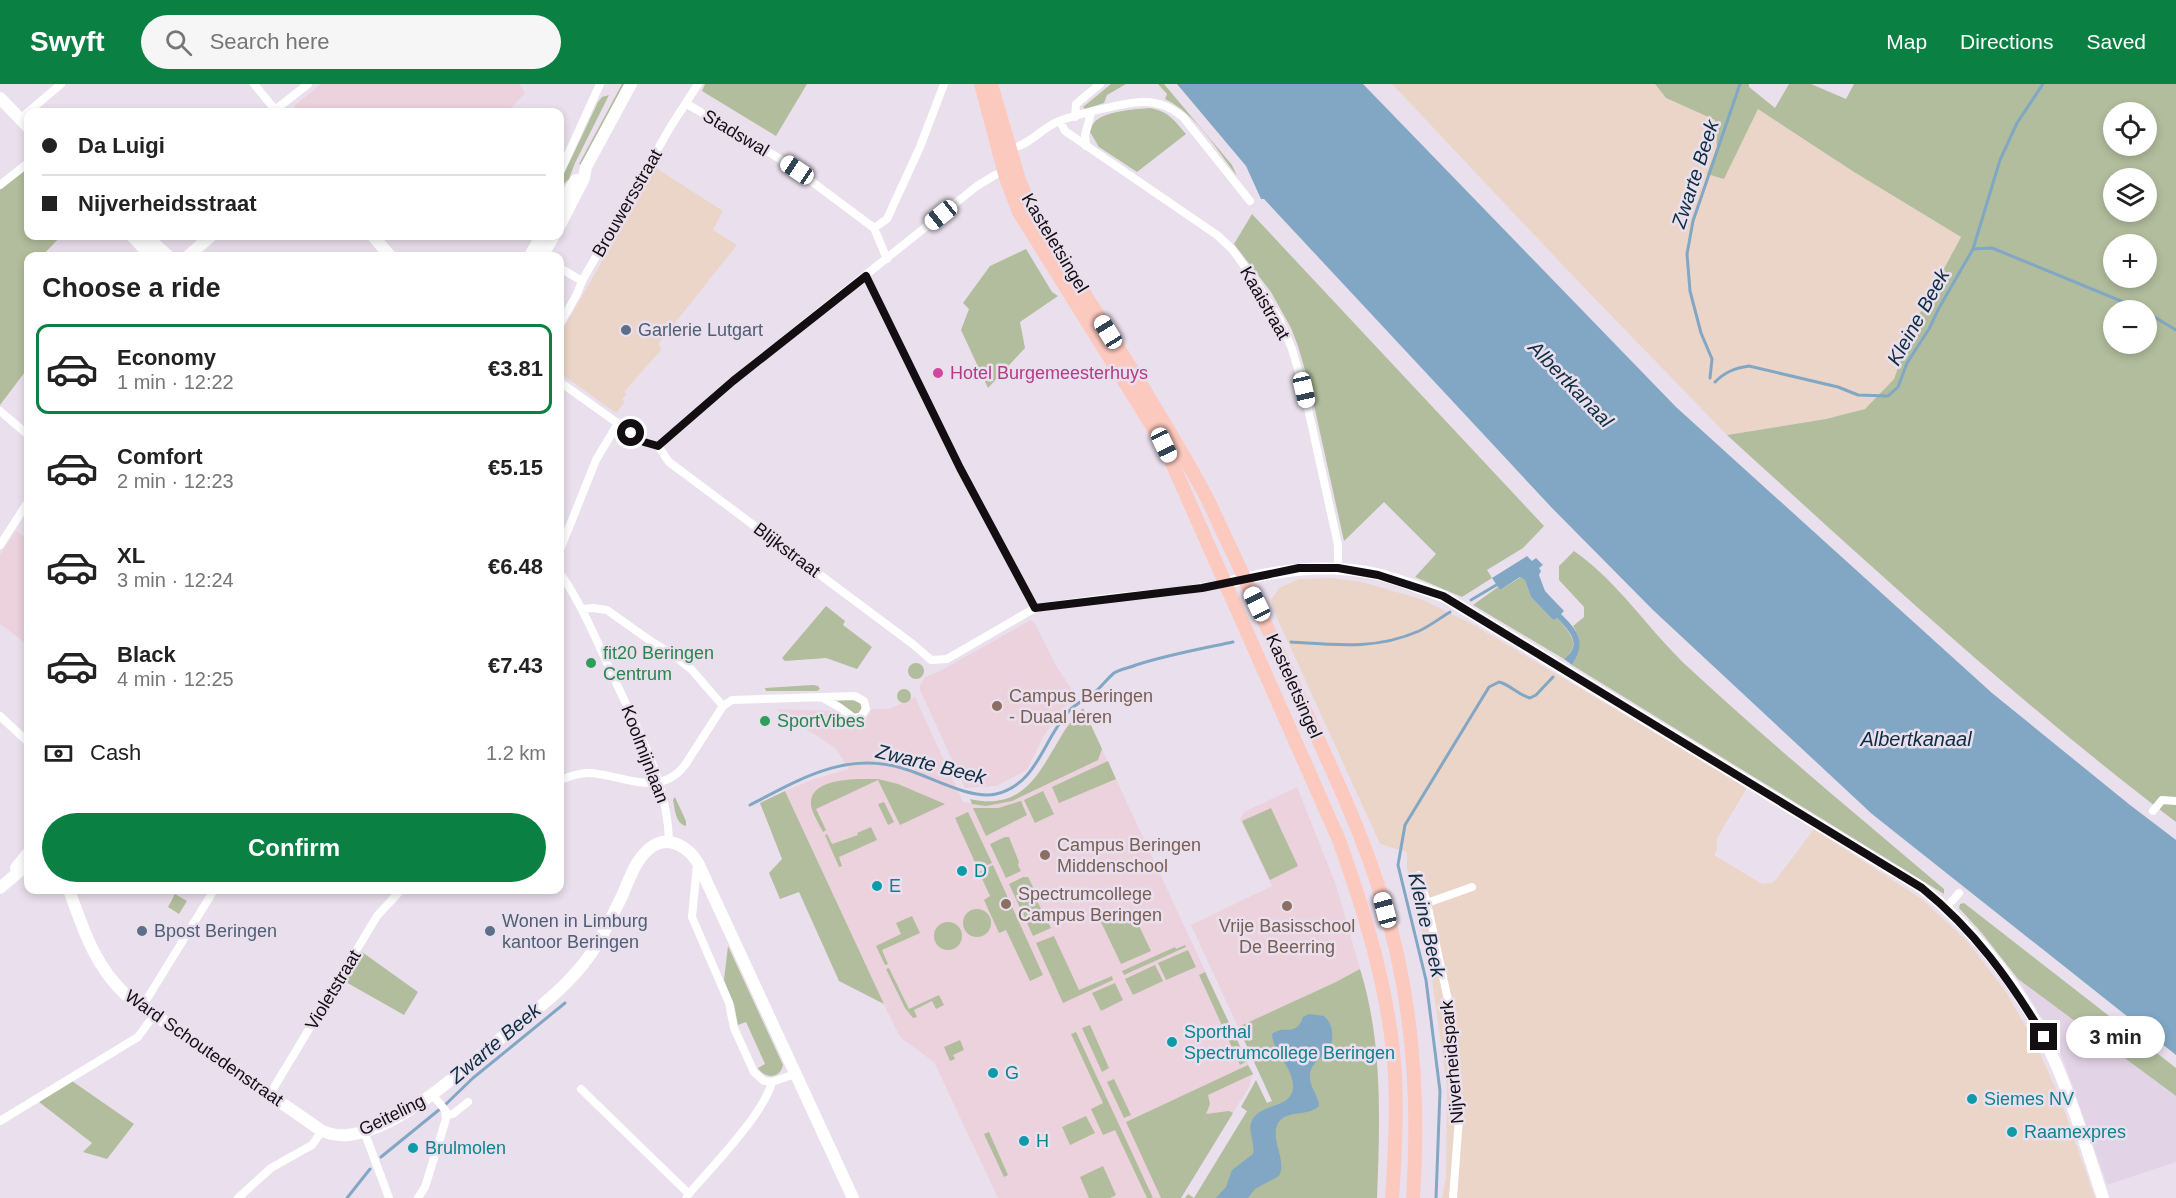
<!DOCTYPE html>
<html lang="en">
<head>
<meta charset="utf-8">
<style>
  :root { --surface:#fff; --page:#f6f6f6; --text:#222; --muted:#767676; --line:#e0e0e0; --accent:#0b8043 }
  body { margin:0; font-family:Helvetica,sans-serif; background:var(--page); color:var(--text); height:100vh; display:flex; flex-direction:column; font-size:22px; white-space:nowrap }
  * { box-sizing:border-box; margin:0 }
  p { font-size:20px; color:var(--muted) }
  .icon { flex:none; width:33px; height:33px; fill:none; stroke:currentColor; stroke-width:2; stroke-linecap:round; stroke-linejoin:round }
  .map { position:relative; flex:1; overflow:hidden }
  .drawer { position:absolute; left:24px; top:168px; width:540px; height:642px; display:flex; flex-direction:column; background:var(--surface); border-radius:12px; box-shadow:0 3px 9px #0003 }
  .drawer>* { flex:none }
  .banner { position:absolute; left:24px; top:24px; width:540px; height:132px; border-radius:12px; box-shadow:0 3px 9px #0003; display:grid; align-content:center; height:132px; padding:0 18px; background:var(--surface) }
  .buttons { position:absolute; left:2103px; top:18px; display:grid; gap:12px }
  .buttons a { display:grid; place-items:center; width:54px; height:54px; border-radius:50%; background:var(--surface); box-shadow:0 3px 9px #0003; font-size:30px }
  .end { position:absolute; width:27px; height:27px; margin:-14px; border:8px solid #120e12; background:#fff; box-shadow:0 0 0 3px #fff }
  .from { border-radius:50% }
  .bubble { position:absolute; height:42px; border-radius:21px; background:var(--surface); box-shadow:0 3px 9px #0003; font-size:20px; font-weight:700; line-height:42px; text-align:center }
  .car { position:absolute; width:18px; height:36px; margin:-18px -9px; border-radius:8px; box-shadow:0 0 4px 2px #0007; background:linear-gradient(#fff 24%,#345 0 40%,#fff 0 76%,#345 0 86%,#fff 0) }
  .banner b { display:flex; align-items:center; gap:21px; height:57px; font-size:22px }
  .banner b+b { border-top:2px solid var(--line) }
  .banner i { width:15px; height:15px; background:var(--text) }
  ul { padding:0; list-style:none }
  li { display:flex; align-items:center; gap:18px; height:90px; margin:0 12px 9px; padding:0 6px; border:3px solid transparent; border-radius:12px }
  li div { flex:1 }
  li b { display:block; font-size:22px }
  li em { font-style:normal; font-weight:700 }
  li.active { border-color:var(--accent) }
  li>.icon { width:54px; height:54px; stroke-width:1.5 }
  h2 { padding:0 18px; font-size:27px; line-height:72px }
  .pay { display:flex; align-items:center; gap:15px; height:66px; padding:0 18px; font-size:22px }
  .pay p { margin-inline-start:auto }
  .cta { display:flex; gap:12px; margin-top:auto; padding:12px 18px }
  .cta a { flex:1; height:69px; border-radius:36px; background:var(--accent); color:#fff; font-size:24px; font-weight:700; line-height:69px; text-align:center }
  header { display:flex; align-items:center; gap:36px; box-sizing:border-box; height:84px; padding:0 30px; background:var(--accent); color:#fff }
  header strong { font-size:28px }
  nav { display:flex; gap:33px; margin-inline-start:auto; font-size:21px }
  .search { width:420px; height:54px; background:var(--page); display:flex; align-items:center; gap:15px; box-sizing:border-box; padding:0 21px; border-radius:33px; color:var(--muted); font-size:22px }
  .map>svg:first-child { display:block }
</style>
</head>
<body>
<header>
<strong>Swyft</strong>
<div class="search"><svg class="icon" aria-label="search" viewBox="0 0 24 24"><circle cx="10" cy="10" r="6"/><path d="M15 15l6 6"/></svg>Search here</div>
<nav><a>Map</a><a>Directions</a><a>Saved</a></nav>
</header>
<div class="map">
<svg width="2176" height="1114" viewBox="0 0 2176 1114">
  <rect width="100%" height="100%" fill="#eae0ed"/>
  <!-- built -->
  <path fill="#e3d3e6" d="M2018,895L2176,1012V1078L2107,1101L2065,980L2047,942Z"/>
  <!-- industrial -->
  <path fill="#ebd5c8" d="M1392,0H1655L1666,14L1715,36L1717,63L1707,90L1758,24L1854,88L1961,153L1912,244L1894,295L1865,325L1826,335L1727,351L1571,190Z
    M656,84L723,127L713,146L737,161L659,259L661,266L624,308L627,310L622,315L625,318L616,329L560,289V250Z
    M1332,494L1362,498L1421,515L1474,541L1747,704L1717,754V766L1714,771L1762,800L1774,798L1814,745L1923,816L1968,858L2006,908L2036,960L2061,1017L2095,1114H1442L1446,1093L1447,1003L1430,881L1407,784V768L1380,760L1277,534L1271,516L1279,504L1299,495Z"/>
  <!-- education -->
  <path fill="#ebd2dc" d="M321,0H519L525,9L507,28H293L295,21Z
    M16,446L28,456V561L0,540V471Z
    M1031,536L1035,540L1055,580L1077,613L1061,626L1043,653L1027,686L996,702L965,704L920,606V601L925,593L940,587Z
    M915,613L963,718L984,720L1009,714L1019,709L1033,698L1056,662L1063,647L1083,624L1253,990L1249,1003L1181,1114H998L934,978L901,954L891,935L785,707L814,695L849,685L835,664L776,625L833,627L847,637L856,639L866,635L872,625H889Z
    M1297,703L1336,801L1360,885L1336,898L1238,943L1191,841L1272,802L1240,735L1244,728Z"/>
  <!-- green -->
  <path fill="#b2bd9d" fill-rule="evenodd" d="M622,0H624L581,81L579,80Z
    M705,0H807L776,52L702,7Z
    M1111,0H1126L1107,11L1104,19L1085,25L1083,23Z
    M1158,0H1164L1232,81L1237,92C1216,65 1196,30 1165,15L1167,10Z
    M1655,0H1749V3L1775,24L1789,0H1811L1846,15L1854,0H2176V738C2019,619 1873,484 1727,351L1826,335L1865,325L1894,295L1912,244L1961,153L1854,88L1758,25L1724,95L1707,90L1717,63L1715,36L1666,14ZM2114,28H2146V62H2114ZM2114,94H2146V128H2114ZM2114,160H2146V194H2114ZM2114,226H2146V260H2114Z
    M609,11L575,79L569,95L560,103V98L598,18L602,13Z
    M1150,24C1168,27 1175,37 1186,50L1137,88L1099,63L1090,48C1090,47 1093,39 1094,39C1102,27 1137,25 1150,24Z
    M28,84V152H61L42,172H28V284L0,321V105L24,85Z
    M1252,130L1544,442L1523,464L1487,486L1492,494L1462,513L1415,493L1436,470L1384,418L1344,457L1310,303L1298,262L1291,244L1271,208L1234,160Z
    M1026,165L1052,208L1058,212L1020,238L1025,264L988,304L961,246L969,225L963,219L990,182Z
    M1574,467C1619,498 1649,547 1689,584C1771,660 1858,732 1944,805V810L1572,581C1581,567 1582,556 1573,542L1584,533V523L1559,496V482Z
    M1521,493L1525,496L1531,513L1553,536L1556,533C1569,548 1583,560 1564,575L1473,521L1498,503L1500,506Z
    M826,522L845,537L843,541L872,563L857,585L826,574L785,577L782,574Z
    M908 587a8 8 0 1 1 16 0a8 8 0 1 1-16 0Z
    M813,601L818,602L820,605L817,607H766L765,604Z
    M897 612a7 7 0 1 1 14 0a7 7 0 1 1-14 0Z
    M851,615L862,620L861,628L855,631L834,616Z
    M1083,624L1102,665L1098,676L1012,717L986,722L972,720L970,715C1040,731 1045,660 1083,624Z
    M1108,677L1116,695L1059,719L1052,703Z
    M857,695H878L898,700L945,720L900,741L878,696L816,725L826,746L823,748C819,740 812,729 811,721C809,698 842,696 857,695Z
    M785,707L884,920L839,897L799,808L780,815L769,789L782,775L760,719Z
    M1043,707L1054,730L1035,739L1024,716Z
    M675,713L686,737V742C675,739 675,725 673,716Z
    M1021,717L1027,731L986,752L973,724H998Z
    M884,718L894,738L888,741L878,720Z
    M1271,724L1298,782L1270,796L1242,737Z
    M968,728L992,779L978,785L955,734Z
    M871,743L877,756L839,773L842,782L839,783L825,751L827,750L832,760L858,751L857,749Z
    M1005,753H1009L1019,778L1018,781L1021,787L1006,794L990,760Z
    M993,781L1043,891L1030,897L1006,846L999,849L984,816L990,812L979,788Z
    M1023,793H1028L1038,813L1036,815L1051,844L1033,852L1009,800Z
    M175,810L187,817L179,830L168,823Z
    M1964,819L2176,984V1012L2018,895L1981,848L1959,824L1960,820Z
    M1131,825L1151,867L1121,880L1101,838Z
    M963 839a14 14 0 1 1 28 0a14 14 0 1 1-28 0Z
    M912,832L920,849L882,866L888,880L885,881L876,862L901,850L896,839Z
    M934 852a14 14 0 1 1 28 0a14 14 0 1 1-28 0Z
    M1054,852L1079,906L1112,892L1113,896L1063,919L1036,859Z
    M1185,861L1186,863L1124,891L1122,887L1175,863L1176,865Z
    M728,862L783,981C780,995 765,995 758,984L765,980L746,938L738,941L734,920L724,896Z
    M1188,866L1196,883L1166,896L1158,879Z
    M362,868L418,908L404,931L344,897Z
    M1155,881L1163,897L1133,911L1125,895Z
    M889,884L909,925L939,911L944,921L936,925L932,917L914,926L917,933L913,934L905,924L886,885Z
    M1360,885C1383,958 1380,1038 1377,1114H1185L1188,1110L1194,1114L1247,1027L1241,1023L1256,996L1267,1019L1272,1017L1238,943L1336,898Z
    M1205,888L1247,977L1240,981L1199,891Z
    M1115,899L1123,916L1101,927L1092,909Z
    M1090,941L1109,984L1102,988L1082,944Z
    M1076,948L1153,1114H1147L1115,1046L1103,1051L1091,1025L1103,1019L1071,950Z
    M960,956L964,966L953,971L955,975L950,977L944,963Z
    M1248,981L1253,990L1208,1011L1210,1020L1206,1030L1229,1027L1233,1029L1181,1114H1161L1126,1038Z
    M1114,995L1131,1031L1124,1034L1107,998Z
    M72,997L134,1040L107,1075L83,1068L92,1059L39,1018Z
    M1086,1032L1095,1049L1070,1061L1062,1043Z
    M989,1048L1008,1091L1004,1093L984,1050Z
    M1103,1082L1116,1111L1110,1114H1089L1080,1093Z"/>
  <!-- water -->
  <path fill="#81a7c4" d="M1177,0H1363L1676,323L1992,609L2130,721L2176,756V971L1872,730L1653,526L1552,424L1264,115H1261L1246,82Z
    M1527,472L1532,477L1536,474L1543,481L1539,484L1541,487L1539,491L1545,507L1564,527L1561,530C1578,547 1587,558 1572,581L1564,575C1583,560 1570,548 1557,534L1553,536L1531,513L1525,496L1520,493L1500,506L1492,494Z
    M1309,930L1324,932C1329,937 1332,942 1332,949C1335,973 1313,971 1310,990C1308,1002 1319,1011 1319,1022C1306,1036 1273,1020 1276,1055C1278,1067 1285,1082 1279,1092L1255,1105L1248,1114H1216L1226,1103L1232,1086L1253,1070C1256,1056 1243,1043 1257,1030C1268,1020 1294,1022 1293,1001C1292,982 1273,969 1272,950C1284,940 1296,954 1303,933Z"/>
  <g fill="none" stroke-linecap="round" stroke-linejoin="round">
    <!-- stream -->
    <path stroke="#81a7c4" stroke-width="3" d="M1973,165L1992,164L2143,226
      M2146,228L2176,246
      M1710,294L1712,275L1701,249L1690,207L1687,170L1693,137L1740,0
      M1715,298C1725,288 1735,284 1749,282L1838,303L1858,311L1888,312L1898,303L1907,279L1929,245L1939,224L1973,165L2000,76L2017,39L2043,0
      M1471,516L1498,500
      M1291,558C1336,561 1376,566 1419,547C1430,542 1440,534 1450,528
      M750,721C800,695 847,666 905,685C929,692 970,716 996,710C1038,700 1043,655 1069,627C1076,619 1087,615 1095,608C1102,602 1107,595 1114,589C1120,585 1129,584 1136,581C1167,571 1200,565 1233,558
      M445,1021L473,994L565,919
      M381,1073L440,1025
      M347,1114L370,1085
      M1436,1114L1440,1007L1426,896L1398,781L1405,741L1489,603L1499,598C1511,601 1518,611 1530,614L1536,611L1553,593"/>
    <!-- street -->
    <path stroke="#fff" stroke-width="8" d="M254,0L277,28
      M687,20L787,79L874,144L887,175
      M275,26L308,0
      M1075,33L1076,20L1100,0
      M20,35L61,0
      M1060,37L1065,47L1217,151L1232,165L1253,194L1280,237L1292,265L1304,306L1338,461V484
      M1019,62C1034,56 1044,43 1059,37C1075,31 1129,17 1145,18C1160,18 1172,24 1183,33L1250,117
      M1086,62L1085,51L1091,29
      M560,88L600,0
      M0,101L28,79
      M874,144L887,135L920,63L944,0
      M560,184L582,197
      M866,192L960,384L1035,524
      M560,240L577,210L582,197L671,42L698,0
      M560,298L644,358L658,362
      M0,327L28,351
      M658,362L669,378L914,561L931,576L947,575L1035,524L1108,514L1180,507L1226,499
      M658,362L733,297L977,102L995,91L1004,88
      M0,461L28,418
      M560,466L596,376L618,339
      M560,489C583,522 597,558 614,594C638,647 668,699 669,758
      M583,525L593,524L607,526L652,558L672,570L691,585L723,622
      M0,632L28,658
      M560,696C568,693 578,689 587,689C621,689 658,716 685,681L723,622L732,616L855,612L864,617L866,625L861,632L854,634L839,623L823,614
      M2153,727L2162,716L2176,717
      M697,781L692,833L729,919L734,944L754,988L764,997L772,998L795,990
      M1419,791L1427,819
      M1947,823L1959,809
      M142,923L214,806
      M581,1005L689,1110
      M270,1010L377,832L401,806
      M446,1031L453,1030L468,1018
      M0,1037L138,953L154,931
      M364,1047L389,1114
      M687,1112C710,1085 764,1030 772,998
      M238,1114L271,1084L312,1061L322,1047
      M418,1114L425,1103L446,1035L445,1026L432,1010
      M1453,1114L1459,1034L1448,916L1427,819L1472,803"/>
    <!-- secondary -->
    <path stroke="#fff" stroke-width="12" d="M0,14L28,43
      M560,121L576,96
      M560,141L584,94L586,83L631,0
      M132,152L151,172
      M146,152L168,172
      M373,152L390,172
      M188,172L211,152
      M530,172L541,152
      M542,172L554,152
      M1226,499C1278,486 1324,479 1377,490C1399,495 1421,505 1443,512L1922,804C1980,850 2027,912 2056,980C2075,1024 2088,1069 2103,1114
      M16,784L28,769
      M0,804L28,780
      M69,806C83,844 94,881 125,910L322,1047C330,1050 339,1052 348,1051C399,1045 462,987 500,955C532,929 566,905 590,871C603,853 612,832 622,812C630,794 636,773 653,762C670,751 689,764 698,779L853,1114"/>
    <!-- primary -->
    <path stroke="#fcc9bf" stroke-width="14" d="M981,0L1006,94L1019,128L1164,361L1339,756C1366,832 1390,910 1395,991C1397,1032 1395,1073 1392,1114
      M991,0L1019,96L1029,119C1085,214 1148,306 1201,403C1213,424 1221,446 1232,467C1254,515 1276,563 1298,611C1327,675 1358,739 1380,807C1412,906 1420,1011 1413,1114"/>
  </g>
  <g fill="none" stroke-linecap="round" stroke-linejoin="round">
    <!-- route -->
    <path stroke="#120e12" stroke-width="8" d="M631,349L644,358L658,362L733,297L866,192L960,384L1035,524L1202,504L1299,484H1338L1378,491L1443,512L1922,804C1974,846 2010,896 2044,953"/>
  </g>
  <!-- markers -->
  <g fill="#5c6f8a" stroke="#eae0ed" stroke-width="2">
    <circle cx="626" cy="246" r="6"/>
    <circle cx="142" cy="847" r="6"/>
    <circle cx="490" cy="847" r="6"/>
  </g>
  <circle fill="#d1479c" stroke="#eae0ed" stroke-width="2" cx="938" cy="289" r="6"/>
  <g fill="#2e9e5b" stroke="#eae0ed" stroke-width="2">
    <circle cx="591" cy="579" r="6"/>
    <circle cx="765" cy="637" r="6"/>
  </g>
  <g fill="#8d6e63" stroke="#eae0ed" stroke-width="2">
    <circle cx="997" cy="622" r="6"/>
    <circle cx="1045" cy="771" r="6"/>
    <circle cx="1006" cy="820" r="6"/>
    <circle cx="1287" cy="822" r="6"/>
  </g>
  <g fill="#0f9aa8" stroke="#eae0ed" stroke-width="2">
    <circle cx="962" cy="787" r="6"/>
    <circle cx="877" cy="802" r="6"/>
    <circle cx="1172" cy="958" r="6"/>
    <circle cx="993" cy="989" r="6"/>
    <circle cx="1972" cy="1015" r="6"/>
    <circle cx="2012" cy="1048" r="6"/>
    <circle cx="1024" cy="1057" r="6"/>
    <circle cx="413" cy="1064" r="6"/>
  </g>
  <g text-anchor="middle" stroke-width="5" stroke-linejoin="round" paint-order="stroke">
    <!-- street labels -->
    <g font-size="18" fill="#120e12" stroke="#eae0ed">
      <text transform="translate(736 49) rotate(31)" y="6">Stadswal</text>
      <text transform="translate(627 119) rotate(-60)" y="6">Brouwersstraat</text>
      <text transform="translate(1055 159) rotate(59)" y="6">Kasteletsingel</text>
      <text transform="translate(1265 219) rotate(60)" y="6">Kaaistraat</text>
      <text transform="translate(787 466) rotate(37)" y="6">Blijkstraat</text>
      <text transform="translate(1294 602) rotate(66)" y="6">Kasteletsingel</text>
      <text transform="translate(645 670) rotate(69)" y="6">Koolmijnlaan</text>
      <text transform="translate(333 906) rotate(-59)" y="6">Violetstraat</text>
      <text transform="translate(204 964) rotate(35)" y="6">Ward Schoutedenstraat</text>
      <text transform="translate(1452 978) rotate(-95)" y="6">Nijverheidspark</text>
      <text transform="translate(392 1031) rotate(-26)" y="6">Geiteling</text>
    </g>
    <!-- service labels -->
    <g font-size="18" fill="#4e5e75" stroke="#eae0ed" text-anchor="start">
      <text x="638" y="252">Garlerie Lutgart</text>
      <text x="502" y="843">Wonen in Limburg<tspan x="502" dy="21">kantoor Beringen</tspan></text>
      <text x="154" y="853">Bpost Beringen</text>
    </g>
    <!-- hotel labels -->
    <g font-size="18" fill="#b23c85" stroke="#eae0ed" text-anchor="start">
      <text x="950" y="295">Hotel Burgemeesterhuys</text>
    </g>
    <!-- leisure labels -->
    <g font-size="18" fill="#27864d" stroke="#eae0ed" text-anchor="start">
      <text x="603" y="575">fit20 Beringen<tspan x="603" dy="21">Centrum</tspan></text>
      <text x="777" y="643">SportVibes</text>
    </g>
    <!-- education labels -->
    <g font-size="18" fill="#785e54" stroke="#eae0ed" text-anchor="start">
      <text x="1009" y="618">Campus Beringen<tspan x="1009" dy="21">- Duaal leren</tspan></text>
      <text x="1057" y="767">Campus Beringen<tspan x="1057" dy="21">Middenschool</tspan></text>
      <text x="1018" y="816">Spectrumcollege<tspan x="1018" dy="21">Campus Beringen</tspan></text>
      <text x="1287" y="848" text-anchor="middle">Vrije Basisschool<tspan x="1287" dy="21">De Beerring</tspan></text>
    </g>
    <!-- culture labels -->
    <g font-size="18" fill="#0d838f" stroke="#eae0ed" text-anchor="start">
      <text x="974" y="793">D</text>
      <text x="889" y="808">E</text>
      <text x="1184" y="954">Sporthal<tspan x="1184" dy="21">Spectrumcollege Beringen</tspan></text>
      <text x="1005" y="995">G</text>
      <text x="1984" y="1021">Siemes NV</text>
      <text x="2024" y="1054">Raamexpres</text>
      <text x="1036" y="1063">H</text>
      <text x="425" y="1070">Brulmolen</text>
    </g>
    <!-- water labels -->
    <g font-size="20" font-style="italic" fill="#0d2d42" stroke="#eae0ed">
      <text transform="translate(1695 90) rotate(-72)" y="7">Zwarte Beek</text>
      <text transform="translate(1918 233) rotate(-61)" y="7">Kleine Beek</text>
      <text transform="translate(1571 300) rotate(46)" y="7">Albertkanaal</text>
      <text x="1916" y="662">Albertkanaal</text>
      <text transform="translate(931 680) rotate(14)" y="7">Zwarte Beek</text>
      <text transform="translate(1427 841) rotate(77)" y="7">Kleine Beek</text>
      <text transform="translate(495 959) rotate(-40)" y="7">Zwarte Beek</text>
    </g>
  </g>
</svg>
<div class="buttons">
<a><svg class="icon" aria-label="locate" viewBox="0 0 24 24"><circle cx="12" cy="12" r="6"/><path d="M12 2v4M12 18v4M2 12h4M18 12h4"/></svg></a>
<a><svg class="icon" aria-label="layers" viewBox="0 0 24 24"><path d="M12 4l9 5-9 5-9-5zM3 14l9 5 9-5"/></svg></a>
<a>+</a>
<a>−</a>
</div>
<i class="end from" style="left:631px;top:349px"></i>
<i class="end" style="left:2044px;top:953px"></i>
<div class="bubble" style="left:2066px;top:932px;width:99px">3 min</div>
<i class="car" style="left:797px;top:86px;rotate:304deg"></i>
<i class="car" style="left:941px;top:131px;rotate:231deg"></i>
<i class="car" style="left:1108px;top:248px;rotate:328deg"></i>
<i class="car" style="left:1304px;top:306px;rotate:167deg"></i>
<i class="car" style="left:1164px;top:361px;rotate:155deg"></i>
<i class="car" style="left:1257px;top:520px;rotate:334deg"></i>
<i class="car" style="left:1385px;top:826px;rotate:345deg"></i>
<div class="banner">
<b><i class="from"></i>Da Luigi</b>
<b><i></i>Nijverheidsstraat</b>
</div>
<section class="drawer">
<h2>Choose a ride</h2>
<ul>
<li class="active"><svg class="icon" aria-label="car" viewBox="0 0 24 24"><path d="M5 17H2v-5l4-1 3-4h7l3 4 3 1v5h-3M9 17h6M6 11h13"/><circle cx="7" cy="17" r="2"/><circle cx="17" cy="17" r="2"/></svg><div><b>Economy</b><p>1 min · 12:22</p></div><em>€3.81</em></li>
<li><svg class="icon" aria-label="car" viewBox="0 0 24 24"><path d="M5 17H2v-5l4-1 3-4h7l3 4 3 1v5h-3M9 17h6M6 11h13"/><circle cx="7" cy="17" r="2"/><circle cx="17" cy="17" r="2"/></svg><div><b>Comfort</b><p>2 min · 12:23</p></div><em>€5.15</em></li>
<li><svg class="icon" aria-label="car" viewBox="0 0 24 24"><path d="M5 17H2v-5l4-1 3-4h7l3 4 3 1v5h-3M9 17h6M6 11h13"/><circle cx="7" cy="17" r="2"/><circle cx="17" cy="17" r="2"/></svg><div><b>XL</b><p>3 min · 12:24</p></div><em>€6.48</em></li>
<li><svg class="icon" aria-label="car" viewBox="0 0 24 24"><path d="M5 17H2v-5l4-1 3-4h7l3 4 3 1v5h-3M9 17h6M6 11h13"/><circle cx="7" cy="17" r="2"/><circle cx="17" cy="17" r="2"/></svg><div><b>Black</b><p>4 min · 12:25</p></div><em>€7.43</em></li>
</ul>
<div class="pay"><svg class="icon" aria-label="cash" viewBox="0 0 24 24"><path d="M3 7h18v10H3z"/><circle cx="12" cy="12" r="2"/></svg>Cash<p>1.2 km</p></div>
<div class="cta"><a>Confirm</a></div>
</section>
</div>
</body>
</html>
